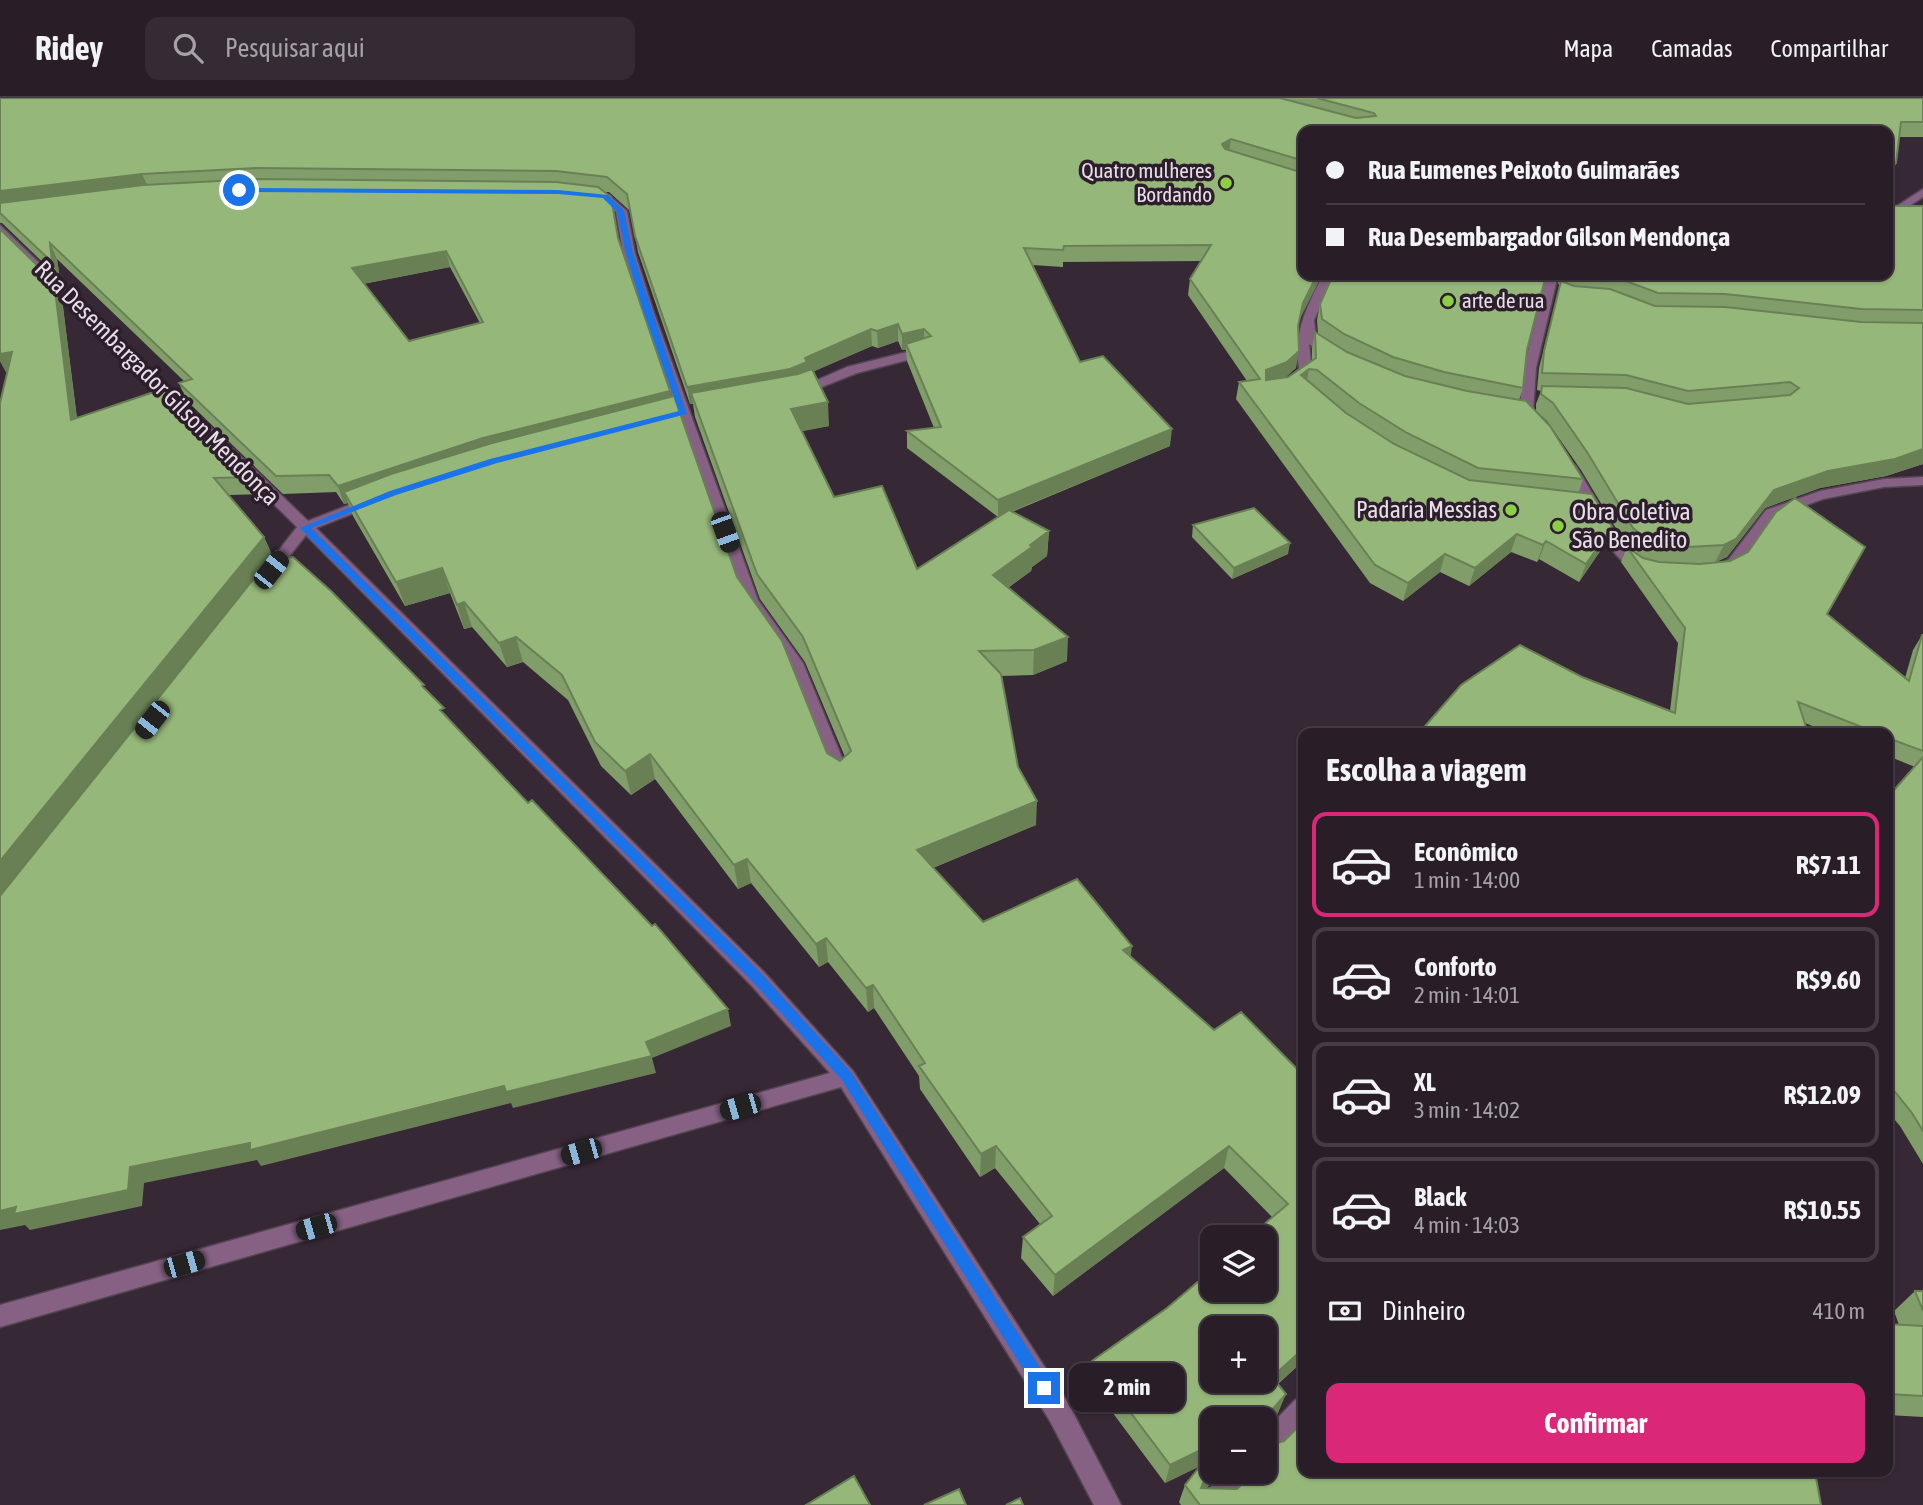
<!DOCTYPE html>
<html lang="pt">
<head>
<meta charset="utf-8">
<style>
  :root { --surface:#291e28; --page:#352b34; --text:#f1f3f6; --muted:#a5a2a8; --line:#453c45; --accent:#db2777 }
  body { margin:0; font-family:"Asap Condensed",sans-serif; background:var(--page); color:var(--text); height:100vh; display:flex; flex-direction:column; font-size:26px; white-space:nowrap }
  * { box-sizing:border-box; margin:0 }
  p { font-size:23px; color:var(--muted) }
  .icon { flex:none; width:38px; height:38px; fill:none; stroke:currentColor; stroke-width:2; stroke-linecap:round; stroke-linejoin:round }
  .map { position:relative; flex:1; overflow:hidden }
  .details { position:absolute; left:1298px; top:630px; width:595px; height:749px; display:flex; flex-direction:column; background:var(--surface); border-radius:14px; box-shadow:0 2px 5px #0004,0 0 0 2px var(--line) }
  .details>* { flex:none }
  .banner { position:absolute; left:1298px; top:28px; width:595px; height:154px; border-radius:14px; box-shadow:0 2px 5px #0004,0 0 0 2px var(--line); display:grid; align-content:center; height:154px; padding:0 28px; background:var(--surface) }
  .buttons { position:absolute; left:1200px; top:1127px; display:grid; gap:14px }
  .buttons a { display:grid; place-items:center; width:77px; height:77px; border-radius:14px; background:var(--surface); box-shadow:0 2px 5px #0004,0 0 0 2px var(--line); font-size:35px }
  .end { position:absolute; width:32px; height:32px; margin:-16px; border:9px solid #1a73e8; background:#fff; box-shadow:0 0 0 4px #fff }
  .from { border-radius:50% }
  .bubble { position:absolute; height:49px; border-radius:14px; background:var(--surface); box-shadow:0 2px 5px #0004,0 0 0 2px var(--line); font-size:23px; font-weight:700; line-height:49px; text-align:center }
  .car { position:absolute; width:21px; height:42px; margin:-21px -10px; border-radius:9px; box-shadow:0 0 5px 2px #0007; background:linear-gradient(#222 24%,#8ab4d8 0 40%,#222 0 76%,#8ab4d8 0 86%,#222 0) }
  .banner b { display:flex; align-items:center; gap:24px; height:66px; font-size:26px }
  .banner b+b { border-top:2px solid var(--line) }
  .banner i { width:18px; height:18px; background:var(--text) }
  ul { padding:0; list-style:none }
  li { display:flex; align-items:center; gap:21px; height:105px; margin:0 14px 10px; padding:0 14px; border:4px solid var(--line); border-radius:14px }
  li div { flex:1 }
  li b { display:block; font-size:26px }
  li em { font-style:normal; font-weight:700 }
  li.selected { border-color:var(--accent) }
  li>.icon { width:63px; height:63px; stroke-width:1.5 }
  h2 { padding:0 28px; font-size:32px; line-height:84px }
  .pay { display:flex; align-items:center; gap:18px; height:77px; padding:0 28px; font-size:26px }
  .pay p { margin-inline-start:auto }
  .cta { display:flex; gap:14px; margin-top:auto; padding:14px 28px }
  .cta a { flex:1; height:80px; border-radius:14px; background:var(--accent); color:#fff; font-size:28px; font-weight:700; line-height:80px; text-align:center }
  header { display:flex; align-items:center; gap:42px; box-sizing:border-box; height:98px; padding:0 35px; background:var(--surface); border-bottom:2px solid var(--line) }
  header strong { font-size:33px }
  nav { display:flex; gap:38px; margin-inline-start:auto; font-size:24px }
  .search { width:490px; height:63px; background:var(--page); display:flex; align-items:center; gap:18px; box-sizing:border-box; padding:0 24px; border-radius:14px; color:var(--muted); font-size:26px }
  .map>svg:first-child { display:block }
</style>
</head>
<body>
<header>
<strong>Ridey</strong>
<div class="search"><svg class="icon" aria-label="search" viewBox="0 0 24 24"><circle cx="10" cy="10" r="6"/><path d="M15 15l6 6"/></svg>Pesquisar aqui</div>
<nav><a>Mapa</a><a>Camadas</a><a>Compartilhar</a></nav>
</header>
<div class="map">
<svg width="1923" height="1407" viewBox="0 0 1923 1407">
  <rect width="100%" height="100%" fill="#372836"/>
  <g fill="none" stroke-linecap="round" stroke-linejoin="round">
    <!-- minor casing -->
    <g stroke="#534552" stroke-width="3">
      <path id="minor" d="M1923,91V99L1888,122V114Z
        M593,94L609,97L627,113L635,155L653,212L758,502L803,565L850,679L847,683H835L787,566L743,503L641,212L623,155L616,114L602,102L589,99V95Z
        M0,127L308,423L367,400H377V406L316,430L764,874L853,973L1068,1305L1121,1407H1094L1050,1323L841,989L0,1229V1207L830,975L750,886L306,437L272,480H262L259,477L262,474L297,429L0,136Z
        M1323,177H1335L1314,222L1316,239L1336,257L1330,261L1309,246L1312,272L1298,287H1288V281L1299,271C1293,235 1307,208 1323,177Z
        M1546,177H1558L1536,270L1533,314L1543,323L1536,327L1519,315L1524,270Z
        M923,250L927,251V257L857,275L804,296L799,297L792,293L847,269Z
        M1569,364L1576,368L1624,449L1646,467L1648,470L1646,473C1617,481 1575,391 1562,368Z
        M1923,379V387L1884,389L1823,401L1776,418L1739,467L1721,476L1714,471L1729,461L1766,412L1820,393L1884,381Z
        M1304,1299V1329L1274,1360L1265,1363V1333L1295,1302Z
        M1226,1374H1255L1252,1383L1228,1407H1198L1202,1398Z"/>
    </g>
    <!-- minor -->
    <use href="#minor" fill="#866184" fill-rule="evenodd"/>
  </g>
  <!-- wall -->
  <path fill="#819d69" fill-rule="evenodd" d="M0,0H1923V39H1899L1896,65L1889,81L1304,33V177L1300,221L1298,230L1296,270L1285,279H1288L1312,262V251L1315,234L1318,236L1317,222L1320,206L1527,252L1523,290L1519,302L1583,381L1579,394L1612,429L1605,446L1579,484L1539,461L1537,464L1511,454L1469,488L1440,474L1403,503L1370,485L1236,301L1239,284L1247,283L1188,197L1190,181L1201,163L1063,164V169L1032,167L1080,264L1170,348L1012,414L1049,433L1047,458L1032,469L1031,473L1008,490L1067,563L1033,577L1001,578L1018,669L1036,727L933,770L983,824L1131,859L1214,932L1304,978V1262L1278,1286V1315L1270,1324L1271,1347L1352,1377L1821,1407H1181L1179,1404L1185,1387L1200,1368L1165,1385L1089,1283L1092,1263L1167,1210L1272,1119L1224,1070L1053,1198L1021,1160L1023,1139L1040,1126L995,1070L980,1079L920,991L919,978L874,910L868,914L828,864L819,869L751,785L738,791L655,681L631,697L601,668L568,602L523,564L507,569L472,529L464,531L450,495L405,508L353,418L348,405L344,406L336,394L283,396L186,302L179,285L184,283L57,161L60,181L2,125H0ZM604,94H609L630,113L638,154L690,306H693L695,319L760,501L805,564L845,659L840,663L827,655L737,479L671,299L618,140ZM450,169L480,225L409,243L363,186ZM898,243L902,252H906L907,263L934,330L907,333V350L998,419L917,471L834,399L802,333L829,328L814,273L872,248L878,250ZM1213,1321H1265V1374L1237,1391L1206,1390L1223,1374Z
    M1923,108V366L1886,378L1820,390L1765,410L1727,459L1716,464L1828,516L1905,580L1913,552L1922,537H1923V1066L1900,1028L1888,1014V699L1915,669L1888,658V635H1830L1805,625L1419,635L1582,579L1670,613L1678,545L1621,464L1627,449L1634,454L1626,447L1581,372L1547,323L1536,313V306L1541,293L1537,292L1539,270L1560,187L1558,186L1560,177H1888Z
    M0,131L62,201L77,320L253,379L260,396L229,397L264,439L272,457L8,273L6,274L0,263Z
    M1193,427L1288,456L1232,481L1192,439Z
    M1915,1193H1923V1319L1888,1317V1226L1899,1227L1894,1213Z"/>
  <!-- shaded-wall -->
  <path fill="#698055" d="M1231,41L1229,56L1222,46Z
    M1896,65L1889,81L1888,82V73Z
    M142,76L149,91L0,110V93Z
    M50,145L57,161L60,181L52,164Z
    M446,153L450,169L357,187L352,170Z
    M1317,177H1322L1300,221L1303,205Z
    M54,184L62,201L79,339L71,322Z
    M898,226V243L878,250L877,233Z
    M871,231L872,248L808,276L691,295L693,306H690L687,289L805,260Z
    M924,231V248L906,246V252H902V236Z
    M1299,253L1296,270L1284,281L1263,290L1266,272Z
    M12,254L21,271L6,274L0,263V256Z
    M1309,271L1306,288L1301,277Z
    M670,293L673,310L344,394L348,405L344,406L338,388L483,340Z
    M828,304L829,328L793,335L791,311Z
    M1172,331L1170,348L998,419V402Z
    M1923,351V366L1886,378L1820,390L1765,410L1727,459L1715,464L1724,447L1774,392L1828,373Z
    M1612,429L1605,446L1579,484L1586,466Z
    M1049,433L1047,458L1032,469L1031,473L992,501L993,477Z
    M1517,436L1511,454L1469,488L1475,470Z
    M264,439L272,457L0,797V763Z
    M1546,443L1539,461L1537,464L1543,447Z
    M1290,445L1288,456L1232,481L1234,470Z
    M1445,456L1440,474L1403,503L1408,485Z
    M442,470L450,495L405,508L396,484Z
    M464,504L472,529L464,531L457,507Z
    M516,539L523,564L507,569L499,545Z
    M1068,539L1067,563L1033,577L1034,552Z
    M650,656L655,681L631,697L625,673Z
    M1037,703L1036,727L918,776L917,752Z
    M747,761L751,785L738,791L734,767Z
    M826,840L828,864L819,869L816,846Z
    M1132,848L1129,872L1123,852Z
    M873,887L874,910L868,914L866,890Z
    M728,911L731,928L652,960L656,975L513,1010L511,1005L261,1068L257,1062L144,1085L142,1108L30,1132L25,1127L0,1132V1113L130,1069L646,944Z
    M996,1048L995,1070L980,1079L981,1056Z
    M1229,1048L1224,1070L1053,1198L1055,1177Z
    M1304,1250V1262L1265,1298L1272,1279Z
    M1286,1296L1278,1315L1265,1330L1270,1314Z
    M1213,1346V1362L1165,1385L1170,1367Z
    M1213,1372V1374H1223L1200,1396L1196,1407L1206,1378Z"/>
  <!-- building -->
  <path fill="#96b77a" stroke="#698055" stroke-width="2" fill-rule="evenodd" d="M0,0H1280L1356,20L1376,18L1374,15L1317,0H1923V24H1901L1896,65L1888,73V33H1304V63L1231,41L1222,46L1225,51L1297,73L1304,77V177H1317L1303,205L1298,228L1299,253L1287,264L1266,272V282L1288,279L1316,260L1315,234L1347,254L1405,278L1467,293L1526,303L1550,328L1583,381L1478,370L1407,335L1359,305L1317,272L1309,271L1301,277L1346,315L1394,346L1469,382L1592,396L1612,429L1586,466L1546,443L1543,447L1517,436L1475,470L1445,456L1408,485L1375,467L1239,284L1260,281L1190,181L1211,147L1064,148L1063,152L1024,150L1080,264L1103,258L1172,331L998,402L907,333L941,329L906,246L931,238L924,231L902,236L898,226L877,233L871,231L805,260L807,264L790,271L687,289L635,138L627,96L607,79L556,73L256,70L142,76L0,93Z
    M257,81L556,84L598,89L611,99L618,140L670,293L483,340L338,388L329,377L276,378L179,285L192,281L50,145L52,164L0,115V105L143,87ZM446,153L483,224L409,243L352,170Z
    M1888,108H1923V212L1861,211L1725,196L1658,195L1618,180L1586,177H1888Z
    M0,131L54,184L71,322L163,291L253,379L214,380L264,439L0,763V305L12,254L0,256Z
    M1333,177H1546L1527,252L1523,290L1444,274L1393,259L1344,236L1322,221L1320,206Z
    M1561,183L1574,188L1610,191L1655,208L1725,209L1861,224L1923,225V351L1895,361L1828,373L1774,392L1736,441L1724,447L1688,449L1653,446L1633,430L1587,354L1553,305L1541,296L1542,288L1626,290L1688,306L1790,297L1799,290L1790,284L1688,293L1626,277L1542,275L1544,253Z
    M812,271L828,304L791,311L834,399L882,388L917,471L1009,412L1049,433L1030,447L1032,449L993,477L1068,539L1034,552L979,553L1001,576L1018,669L1037,703L917,752L983,824L1077,781L1132,848L1123,852L1214,932L1241,914L1304,978V1250L1272,1279L1286,1296L1270,1314L1271,1347L1284,1343L1304,1323V1374H1349L1352,1377L1357,1374H1815L1821,1407H1200L1185,1387L1213,1352V1372L1206,1378L1201,1390L1237,1391L1254,1374H1265V1321H1213V1346L1170,1367L1092,1263L1167,1210L1213,1171V1192H1265V1139H1249L1288,1106L1229,1048L1055,1177L1023,1139L1052,1118L996,1048L981,1056L919,968L925,965L873,887L866,890L826,840L816,846L747,761L734,767L650,656L625,673L595,644L562,577L516,539L499,545L464,504L457,507L442,470L396,484L344,394L391,376L492,345L674,298L737,479L782,543L827,655L840,663L851,653L803,539L757,476L691,295L798,276ZM1213,1230H1265V1283H1213Z
    M1795,400L1865,449L1827,516L1909,583L1922,537H1923V653L1888,640V635H1877L1798,604L1808,635H1419L1461,587L1520,547L1582,579L1675,615L1685,530L1627,449L1643,460L1659,464L1700,466L1730,463L1748,454L1776,414Z
    M1254,410L1290,445L1234,470L1193,427Z
    M276,453L282,460L293,459L331,493L424,587L422,588L444,610L440,612L528,705L532,702L652,828L655,826L728,911L646,944L652,958L506,994L504,988L250,1052V1045L130,1069L128,1092L14,1116L16,1109L0,1113V798Z
    M1923,659V1033L1912,1015L1888,985V699Z
    M1915,1193H1923V1213Z
    M1888,1226L1923,1228V1298L1888,1296Z
    M854,1378L870,1407H806Z
    M959,1391L966,1407H924Z
    M1020,1400L1023,1407H1006Z"/>
  <!-- route -->
  <path fill="#1a73e8" d="M239,90L558,92L608,97L624,113L633,155L687,316L497,365L396,397L311,430L762,876L851,974L1050,1285L1052,1290L1050,1296L1044,1298L1039,1296L842,982L753,884L300,430L390,393L490,361L679,313L643,212L626,155L617,114L603,100L558,96L237,94Z"/>
  <!-- markers -->
  <g fill="#8cce45" stroke="#2d1e2c" stroke-width="2.5">
    <circle cx="1226" cy="85" r="7"/>
    <circle cx="1448" cy="203" r="7"/>
    <circle cx="1511" cy="412" r="7"/>
    <circle cx="1558" cy="428" r="7"/>
  </g>
  <g text-anchor="middle" stroke-width="7" stroke-linejoin="round" paint-order="stroke">
    <!-- far-poi labels -->
    <g font-size="21" fill="#e8dee7" stroke="#2d1e2c" text-anchor="end">
      <text x="1212" y="80">Quatro mulheres<tspan x="1212" dy="24">Bordando</tspan></text>
      <text x="1462" y="210" text-anchor="start">arte de rua</text>
    </g>
    <!-- street labels -->
    <g font-size="24" fill="#e8dee7" stroke="#2d1e2c">
      <text transform="translate(157 285) rotate(45)" y="8">Rua Desembargador Gilson Mendonça</text>
    </g>
    <!-- poi labels -->
    <g font-size="24" fill="#e8dee7" stroke="#2d1e2c" text-anchor="end">
      <text x="1497" y="420">Padaria Messias</text>
      <text x="1572" y="422" text-anchor="start">Obra Coletiva<tspan x="1572" dy="28">São Benedito</tspan></text>
    </g>
  </g>
</svg>
<div class="buttons">
<a><svg class="icon" aria-label="layers" viewBox="0 0 24 24"><path d="M12 4l9 5-9 5-9-5zM3 14l9 5 9-5"/></svg></a>
<a>+</a>
<a>−</a>
</div>
<i class="end from" style="left:239px;top:92px"></i>
<i class="end" style="left:1044px;top:1290px"></i>
<div class="bubble" style="left:1069px;top:1265px;width:116px">2 min</div>
<i class="car" style="left:725px;top:434px;rotate:160deg"></i>
<i class="car" style="left:271px;top:472px;rotate:38deg"></i>
<i class="car" style="left:152px;top:622px;rotate:218deg"></i>
<i class="car" style="left:740px;top:1009px;rotate:254deg"></i>
<i class="car" style="left:581px;top:1054px;rotate:254deg"></i>
<i class="car" style="left:316px;top:1129px;rotate:254deg"></i>
<i class="car" style="left:184px;top:1166px;rotate:74deg"></i>
<div class="banner">
<b><i class="from"></i>Rua Eumenes Peixoto Guimarães</b>
<b><i></i>Rua Desembargador Gilson Mendonça</b>
</div>
<section class="details">
<h2>Escolha a viagem</h2>
<ul>
<li class="selected"><svg class="icon" aria-label="car" viewBox="0 0 24 24"><path d="M5 17H2v-5l4-1 3-4h7l3 4 3 1v5h-3M9 17h6M6 11h13"/><circle cx="7" cy="17" r="2"/><circle cx="17" cy="17" r="2"/></svg><div><b>Econômico</b><p>1 min · 14:00</p></div><em>R$7.11</em></li>
<li><svg class="icon" aria-label="car" viewBox="0 0 24 24"><path d="M5 17H2v-5l4-1 3-4h7l3 4 3 1v5h-3M9 17h6M6 11h13"/><circle cx="7" cy="17" r="2"/><circle cx="17" cy="17" r="2"/></svg><div><b>Conforto</b><p>2 min · 14:01</p></div><em>R$9.60</em></li>
<li><svg class="icon" aria-label="car" viewBox="0 0 24 24"><path d="M5 17H2v-5l4-1 3-4h7l3 4 3 1v5h-3M9 17h6M6 11h13"/><circle cx="7" cy="17" r="2"/><circle cx="17" cy="17" r="2"/></svg><div><b>XL</b><p>3 min · 14:02</p></div><em>R$12.09</em></li>
<li><svg class="icon" aria-label="car" viewBox="0 0 24 24"><path d="M5 17H2v-5l4-1 3-4h7l3 4 3 1v5h-3M9 17h6M6 11h13"/><circle cx="7" cy="17" r="2"/><circle cx="17" cy="17" r="2"/></svg><div><b>Black</b><p>4 min · 14:03</p></div><em>R$10.55</em></li>
</ul>
<div class="pay"><svg class="icon" aria-label="cash" viewBox="0 0 24 24"><path d="M3 7h18v10H3z"/><circle cx="12" cy="12" r="2"/></svg>Dinheiro<p>410 m</p></div>
<div class="cta"><a>Confirmar</a></div>
</section>
</div>
</body>
</html>
